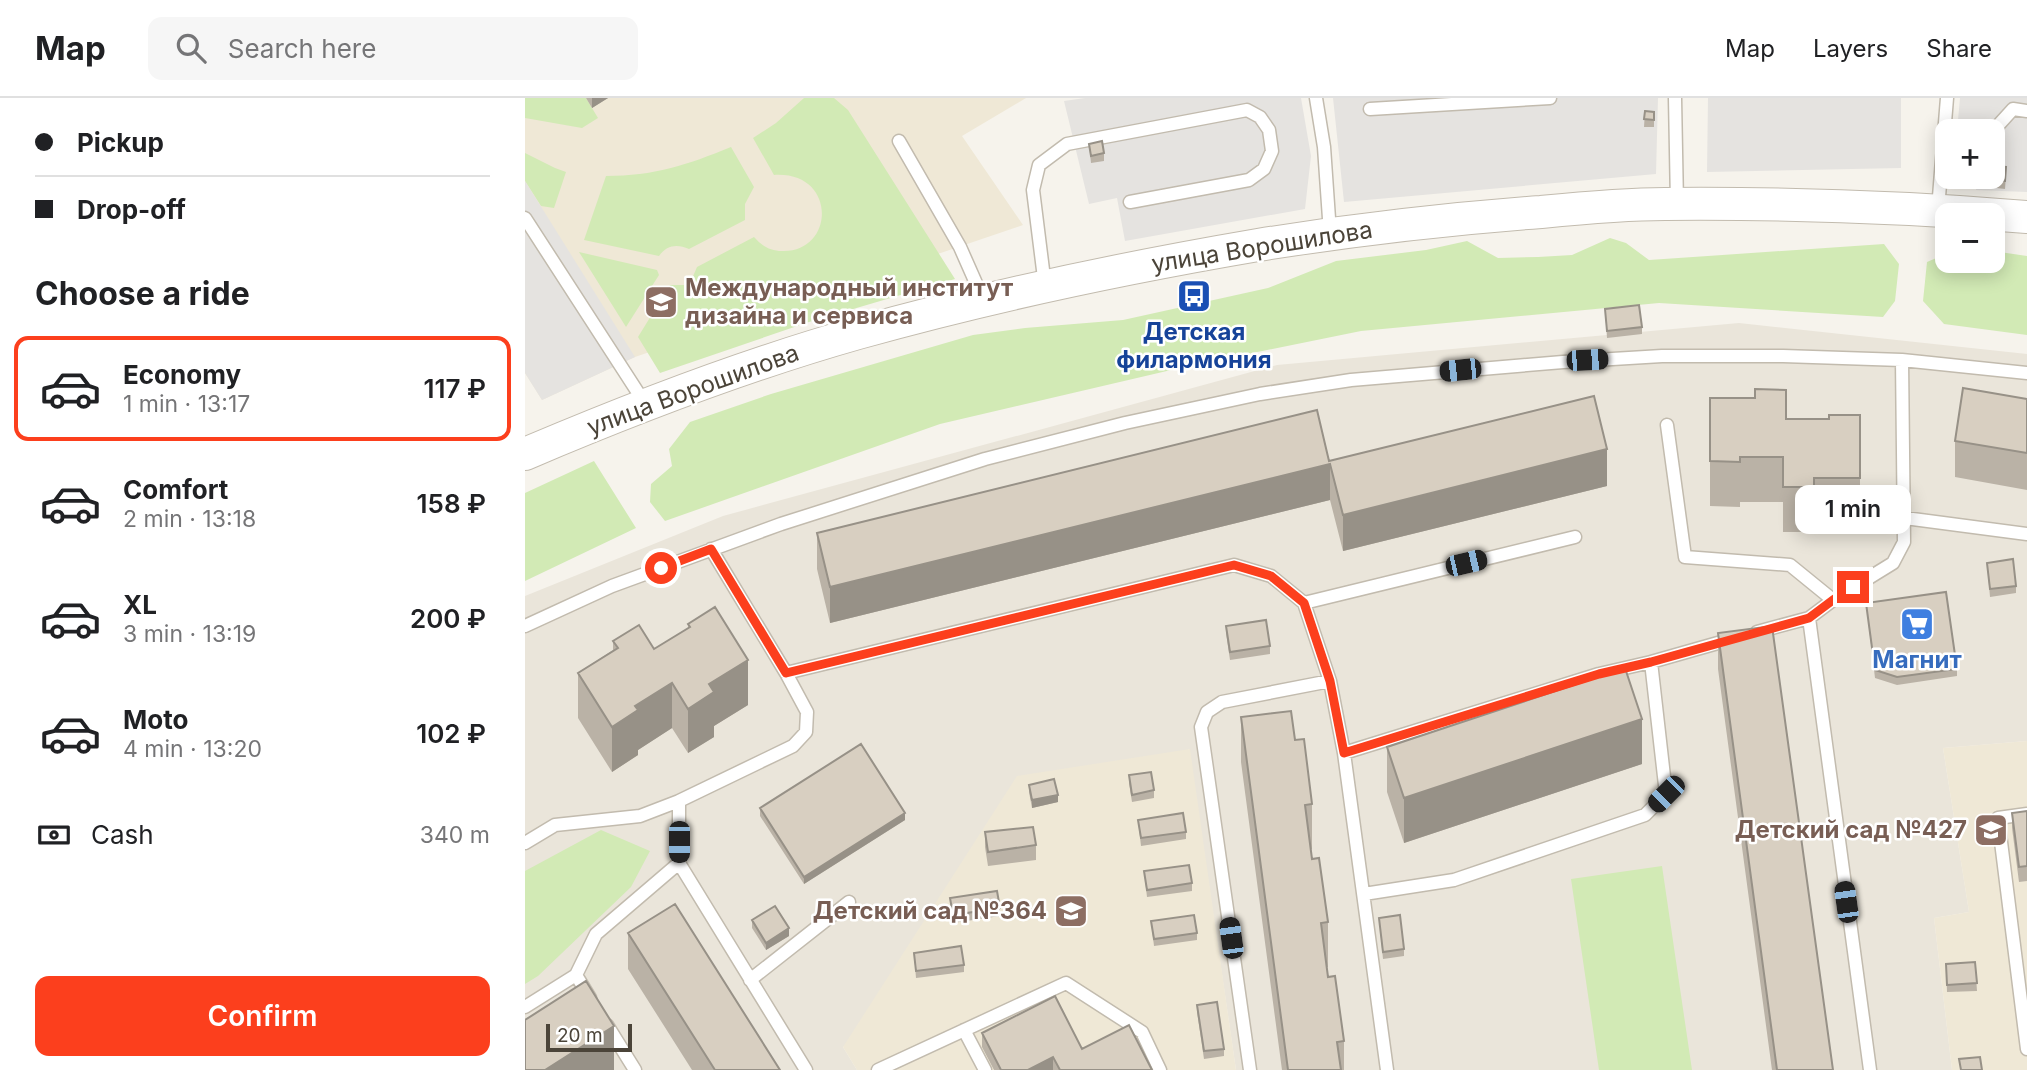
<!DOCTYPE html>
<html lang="en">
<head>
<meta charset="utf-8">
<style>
  :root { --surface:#fff; --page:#f6f6f6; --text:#202124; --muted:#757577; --line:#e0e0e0; --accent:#fc3f1d }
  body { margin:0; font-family:Inter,sans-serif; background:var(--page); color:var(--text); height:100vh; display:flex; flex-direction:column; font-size:26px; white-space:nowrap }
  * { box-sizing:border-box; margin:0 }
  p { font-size:23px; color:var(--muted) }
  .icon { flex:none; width:38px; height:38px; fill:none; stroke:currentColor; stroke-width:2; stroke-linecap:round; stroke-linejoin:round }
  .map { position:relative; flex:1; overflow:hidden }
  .details { display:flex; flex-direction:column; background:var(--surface); width:525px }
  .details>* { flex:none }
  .guide { display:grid; align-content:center; height:154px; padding:0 35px; background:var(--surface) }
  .fabs { position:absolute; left:1410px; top:21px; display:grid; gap:14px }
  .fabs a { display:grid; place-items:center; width:70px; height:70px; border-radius:14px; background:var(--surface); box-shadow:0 4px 18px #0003; font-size:35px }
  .scale { position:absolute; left:21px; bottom:18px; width:86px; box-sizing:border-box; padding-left:7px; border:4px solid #4b4439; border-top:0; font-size:19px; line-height:24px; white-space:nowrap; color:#4b4439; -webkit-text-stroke:5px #fff; paint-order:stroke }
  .end { position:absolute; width:32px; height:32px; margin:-16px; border:9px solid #fc3f1d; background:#fff; box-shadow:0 0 0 4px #fff }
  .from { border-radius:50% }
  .bubble { position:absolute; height:49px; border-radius:14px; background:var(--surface); box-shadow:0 4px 18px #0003; font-size:23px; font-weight:600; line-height:49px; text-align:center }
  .car { position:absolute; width:21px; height:42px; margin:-21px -10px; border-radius:9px; box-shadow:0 0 5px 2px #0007; background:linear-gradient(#222 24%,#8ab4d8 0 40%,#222 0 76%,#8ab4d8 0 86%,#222 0) }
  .guide b { display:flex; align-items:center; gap:24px; height:66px; font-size:26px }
  .guide b+b { border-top:2px solid var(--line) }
  .guide i { width:18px; height:18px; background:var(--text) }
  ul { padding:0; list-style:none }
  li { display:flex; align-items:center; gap:21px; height:105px; margin:0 14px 10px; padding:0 21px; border:4px solid transparent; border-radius:14px }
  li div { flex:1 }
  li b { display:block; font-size:26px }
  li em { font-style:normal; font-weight:600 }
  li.current { border-color:var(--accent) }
  li>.icon { width:63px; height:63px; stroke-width:1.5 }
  h2 { padding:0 35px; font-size:32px; line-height:84px }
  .pay { display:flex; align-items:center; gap:18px; height:77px; padding:0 35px; font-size:26px }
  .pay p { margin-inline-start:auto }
  .button { display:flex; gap:14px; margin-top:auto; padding:14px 35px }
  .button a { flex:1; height:80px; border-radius:14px; background:var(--accent); color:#fff; font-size:28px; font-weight:600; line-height:80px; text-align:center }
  header { display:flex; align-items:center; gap:42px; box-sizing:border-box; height:98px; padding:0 35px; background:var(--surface); border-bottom:2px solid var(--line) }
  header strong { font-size:33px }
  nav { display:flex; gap:38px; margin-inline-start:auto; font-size:24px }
  .search { width:490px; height:63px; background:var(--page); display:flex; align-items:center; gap:18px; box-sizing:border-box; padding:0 24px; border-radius:14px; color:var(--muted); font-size:26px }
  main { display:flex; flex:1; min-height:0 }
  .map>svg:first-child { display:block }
</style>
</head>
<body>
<header>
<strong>Map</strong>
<div class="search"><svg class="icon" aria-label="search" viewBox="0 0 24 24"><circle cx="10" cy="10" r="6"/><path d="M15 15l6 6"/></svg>Search here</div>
<nav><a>Map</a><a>Layers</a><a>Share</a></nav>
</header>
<main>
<section class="details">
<div class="guide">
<b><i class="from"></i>Pickup</b>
<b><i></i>Drop-off</b>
</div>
<h2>Choose a ride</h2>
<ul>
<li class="current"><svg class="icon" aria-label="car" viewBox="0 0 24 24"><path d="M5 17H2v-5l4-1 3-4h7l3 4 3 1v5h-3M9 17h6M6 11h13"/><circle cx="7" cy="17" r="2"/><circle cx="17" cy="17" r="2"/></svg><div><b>Economy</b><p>1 min · 13:17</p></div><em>117 ₽</em></li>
<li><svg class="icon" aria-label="car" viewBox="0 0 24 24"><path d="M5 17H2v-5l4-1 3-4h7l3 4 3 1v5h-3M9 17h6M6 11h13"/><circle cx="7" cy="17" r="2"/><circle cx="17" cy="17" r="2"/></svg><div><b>Comfort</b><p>2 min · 13:18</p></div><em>158 ₽</em></li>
<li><svg class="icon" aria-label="car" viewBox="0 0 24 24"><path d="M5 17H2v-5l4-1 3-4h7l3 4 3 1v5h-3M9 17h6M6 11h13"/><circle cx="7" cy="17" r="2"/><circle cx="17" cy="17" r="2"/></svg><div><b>XL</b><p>3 min · 13:19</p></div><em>200 ₽</em></li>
<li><svg class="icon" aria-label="car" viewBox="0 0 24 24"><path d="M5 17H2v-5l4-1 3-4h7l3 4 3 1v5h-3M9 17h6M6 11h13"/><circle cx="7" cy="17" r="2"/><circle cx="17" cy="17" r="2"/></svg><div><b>Moto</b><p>4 min · 13:20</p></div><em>102 ₽</em></li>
</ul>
<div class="pay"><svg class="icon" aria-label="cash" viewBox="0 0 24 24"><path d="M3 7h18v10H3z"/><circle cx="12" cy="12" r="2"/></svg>Cash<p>340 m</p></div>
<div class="button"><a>Confirm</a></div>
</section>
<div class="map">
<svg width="1502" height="972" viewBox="0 0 1502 972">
  <rect width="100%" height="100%" fill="#f6f3ec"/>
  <!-- residential -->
  <path fill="#eae5da" d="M1214,225L1502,256V643L1418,650L1444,814L1409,820L1427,972H711L664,651L318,949L332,972H0V498L198,418L752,267Z"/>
  <!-- education -->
  <path fill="#efe8d6" d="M0,0H501L437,38L498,127L110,259L17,302L0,275Z
    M1502,643V972H1427L1409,820L1444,814L1418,650Z
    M665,651L711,972H332L318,949L492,678Z"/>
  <!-- green -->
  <path fill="#d2eab5" d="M0,0H61L73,20L57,30L0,20Z
    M279,0H309L323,12L430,181L284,224L135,275L113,239L145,187H159L166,183L172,169L229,139C237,148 245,153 257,153C310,155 313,73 249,77L228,40L251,25Z
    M206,49L229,89L220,106V122L164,151C152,146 142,147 134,158L59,142L81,78C129,78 162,67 206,49Z
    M0,55L30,70L41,74L29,110L16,108L0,83Z
    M1085,140L1101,145L1124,162L1359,146L1374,166L1370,203L1358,219L1134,205L836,233L659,269L415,326L140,423L125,404L126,386L147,368L144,351L165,324L246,296L448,237L500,230L598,222L743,190L811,163L901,152L942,143L973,160L1013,159L1047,157Z
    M1468,153L1502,158V237L1419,226L1398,203L1402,164L1423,155V163H1468Z
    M54,154L132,172L134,177L101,229Z
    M69,363L111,430L0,483V395Z
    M76,732L125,753L106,789L13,878L0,886V773Z
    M1137,768L1167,972H1074L1046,781Z"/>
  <!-- parking -->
  <path fill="#e5e3e0" d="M560,0H776L786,58L780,111L600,143L592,100L564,106L539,3Z
    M808,0H1133L1131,76L819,104Z
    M1183,0H1376V70L1182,74Z
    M1435,0H1502V94L1451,92L1453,79H1468V33H1432Z
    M0,83L110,259L17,302L0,275Z"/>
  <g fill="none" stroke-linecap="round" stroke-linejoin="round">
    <!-- service casing -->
    <g stroke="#c2bbae" stroke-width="15">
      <path id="service" d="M791,0L799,49L805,135
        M1150,0L1152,106
        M845,11L1025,0
        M1468,33L1488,11L1502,13
        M374,43L435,149L458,201
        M1413,111L1422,0
        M0,120L121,307
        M520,188L508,92L514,67L542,46L722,12L735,19L744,32L747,53L739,71L724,82L605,104
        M1142,327L1160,459L1265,467L1308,502
        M1380,420L1502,436
        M186,451L261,575L282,614L281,634L268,648L154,703V765L281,972
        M779,505L805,583L819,655L862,972
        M1284,520L1345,972
        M0,528L87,488L256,426L460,361L600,325L735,296L826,282L1038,264L1137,258H1258L1377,262L1502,275
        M1232,534L1284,520L1308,502L1368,465L1379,444L1377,262
        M261,575L709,467L746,478L779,505L1050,439
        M819,655L1074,576L1126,564
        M1502,716L1473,720L1502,951
        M0,745L30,727L115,718L154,703
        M839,796L929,782L1120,717L1141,696L1126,564L1207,541
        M225,882L324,804
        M65,900L51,877L71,836L154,765
        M0,909L51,877
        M82,927L110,972
        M439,932L460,972
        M353,972L541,885L617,934L635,972
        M725,972L676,629L682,614L697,604L805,583"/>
    </g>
    <!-- tertiary casing -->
    <g stroke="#c2bbae" stroke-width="34">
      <path id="tertiary" d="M0,356C108,310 220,267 333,235C465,198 598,170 733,147C827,132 921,121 1016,114C1057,110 1098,106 1140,106C1261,105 1381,109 1502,119"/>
    </g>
    <!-- service -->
    <use href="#service" stroke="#fff" stroke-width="12"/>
    <!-- tertiary -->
    <use href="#tertiary" stroke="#fff" stroke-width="32"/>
  </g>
  <!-- wall -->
  <path fill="#bab2a6" d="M61,0H83L67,10Z
    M1120,13L1129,14V29H1119Z
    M564,46L579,55V63L566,65Z
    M1481,76L1480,91L1463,89V79Z
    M1080,211L1117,229V236L1082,240Z
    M1185,300H1230L1261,321H1304L1335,317V425H1289V434H1258V404H1215V409L1185,408Z
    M1502,301V392L1430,379V343Z
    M804,363L1082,388L818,453L805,402L305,525L292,471V435Z
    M1462,465L1491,488V495L1465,499Z
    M1341,505L1432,571V578L1372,587L1350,580Z
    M163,526L223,607L189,628V639L163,655L147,630L113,652V657L87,674L53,620V575L88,552V543L129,551L163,531Z
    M701,528L745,548V556L705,562L701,535Z
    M1193,535L1308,972H1247L1193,571Z
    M716,619L770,642L787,706V751H786L787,761L803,824V869H801L803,879L819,943V972H757L716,664Z
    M862,649L1117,666L879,745L862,694Z
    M604,677L629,692V700L607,704L604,685Z
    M504,687L533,704L507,710L504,694Z
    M235,710L380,722L279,786L235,718Z
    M1502,713V783L1494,784L1487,730V715Z
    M613,722L661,734V741L616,748Z
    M460,734L511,747V762L463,768L460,749Z
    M619,773L667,785V793L622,799Z
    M425,800L475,810V818L428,825Z
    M854,820L879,851V858L858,861Z
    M227,822L264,838L241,852L227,830Z
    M626,823L672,835V842L629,848Z
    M103,835L255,972H167L103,871Z
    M389,855L439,867V874L391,880Z
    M1450,864L1452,893L1422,894L1421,866Z
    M672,907L699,951V958L679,961L672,914Z
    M457,935L557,951L627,972H469L457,949Z"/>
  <!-- shaded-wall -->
  <path fill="#979187" d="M67,0H83L67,10Z
    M1082,351V388L818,453V417Z
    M805,366V402L305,525V489Z
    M223,562V607L189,628V639L163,655V611L184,586Z
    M147,585V630L113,652V657L87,674V629L110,608Z
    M1117,621V666L879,745V700Z
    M533,697V704L507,710V702Z
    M380,715V722L279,786V779Z
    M264,830V838L241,852V845Z
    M89,928V972H20Z
    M528,959V972H503Z"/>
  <!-- building -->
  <path fill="#d8cfc1" stroke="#979187" stroke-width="2" d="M1120,13L1129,14V22L1119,21Z
    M577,43L579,55L566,58L564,46Z
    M1468,68L1481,69L1480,83L1463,82V79H1468Z
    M1114,207L1117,229L1082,233L1080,211Z
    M1438,290L1502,301V355L1430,343Z
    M1230,291L1261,292V321H1304V317H1335V380H1289V389H1258V359H1215V364L1185,363V300H1230Z
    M1069,298L1082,351L818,417L805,366L305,489L292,435L792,312L804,363Z
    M1488,461L1491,488L1465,491L1462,465Z
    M1421,494L1432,571L1372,579L1350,572L1341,505Z
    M190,509L223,562L184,586L189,594L163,611L147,585L110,608L113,612L87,629L53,575L93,550L88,543L114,527L129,551L165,529L163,526Z
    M741,522L745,548L705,554L701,528Z
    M1247,528L1308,972H1252L1193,535Z
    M1100,570L1117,621L879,700L862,649Z
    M766,613L770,642L779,641L787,706L780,707L787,761L794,760L803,824L796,825L803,879L810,878L819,943L812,944L816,972H763L716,619Z
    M336,646L380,715L279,779L235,710Z
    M626,674L629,692L607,697L604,677Z
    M529,681L533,697L507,702L504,687Z
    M1502,713V768L1494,769L1487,715Z
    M658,715L661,734L616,740L613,722Z
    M508,729L511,747L463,754L460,734Z
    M664,767L667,785L622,792L619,773Z
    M472,793L475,810L428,817L425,800Z
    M150,806L255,972H190L103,835Z
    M250,808L264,830L241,845L227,822Z
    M669,817L672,835L629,841L626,823Z
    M875,817L879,851L858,854L854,820Z
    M436,848L439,867L391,873L389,855Z
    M1450,864L1452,885L1422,887L1421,866Z
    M61,883L89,928L20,972H0V922Z
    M530,898L557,951L604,927L627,972H535L528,959L503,972H476L457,935Z
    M692,904L699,951L679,953L672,907Z
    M1455,959L1457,972H1436L1434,961Z"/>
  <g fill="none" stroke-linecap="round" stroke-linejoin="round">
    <!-- route -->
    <path stroke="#fc3f1d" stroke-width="9" d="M136,470L186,451L261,575L709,467L746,478L779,505L805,583L819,655L1074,576L1126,564L1284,520L1308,502L1328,489"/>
  </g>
  <!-- icons -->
  <defs>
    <g id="bus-square" transform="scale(1.75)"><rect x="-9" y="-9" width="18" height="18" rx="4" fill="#1a4fb4" stroke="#fff"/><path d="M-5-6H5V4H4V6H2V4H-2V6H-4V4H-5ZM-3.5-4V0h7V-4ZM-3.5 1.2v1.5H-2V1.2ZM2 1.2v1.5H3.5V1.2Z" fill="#fff"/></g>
    <g id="university-square" transform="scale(1.75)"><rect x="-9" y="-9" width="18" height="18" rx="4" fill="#8d6e63" stroke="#fff"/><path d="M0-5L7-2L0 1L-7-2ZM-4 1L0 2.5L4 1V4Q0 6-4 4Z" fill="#fff"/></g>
    <g id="supermarket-square" transform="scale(1.75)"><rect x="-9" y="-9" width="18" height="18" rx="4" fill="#3f7fe0" stroke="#fff"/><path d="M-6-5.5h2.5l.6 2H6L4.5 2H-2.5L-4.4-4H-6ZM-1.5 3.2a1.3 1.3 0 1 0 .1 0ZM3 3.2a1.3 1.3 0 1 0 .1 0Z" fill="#fff"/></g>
    <g id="school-square" transform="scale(1.75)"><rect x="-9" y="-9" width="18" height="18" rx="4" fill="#8d6e63" stroke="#fff"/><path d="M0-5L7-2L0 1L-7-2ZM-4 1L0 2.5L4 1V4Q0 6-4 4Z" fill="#fff"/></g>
  </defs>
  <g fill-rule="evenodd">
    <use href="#bus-square" x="669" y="198"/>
    <use href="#university-square" x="136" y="204"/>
    <use href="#supermarket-square" x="1392" y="526"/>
    <use href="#school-square" x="1466" y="732"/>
    <use href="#school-square" x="546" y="813"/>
  </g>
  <g text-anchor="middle" stroke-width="5" stroke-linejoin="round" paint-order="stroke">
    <!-- street labels -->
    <g font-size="24" fill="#4b4439" stroke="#fff">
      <text transform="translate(737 149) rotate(-9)" y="8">улица Ворошилова</text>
      <text transform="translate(168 292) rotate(-20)" y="8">улица Ворошилова</text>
    </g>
    <!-- education labels -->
    <g font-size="24" font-weight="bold" fill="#785e54" stroke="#fff" text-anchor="end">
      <text x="160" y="198" text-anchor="start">Международный институт<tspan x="160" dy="28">дизайна и сервиса</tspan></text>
      <text x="1442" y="740">Детский сад №427</text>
      <text x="522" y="821">Детский сад №364</text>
    </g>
    <!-- transit labels -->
    <g font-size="24" font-weight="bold" fill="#164399" stroke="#fff">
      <text x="669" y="242">Детская<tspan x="669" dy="28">филармония</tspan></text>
    </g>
    <!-- shop labels -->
    <g font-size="24" font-weight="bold" fill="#366cbe" stroke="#fff">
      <text x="1392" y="570">Магнит</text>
    </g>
  </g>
</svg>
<div class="fabs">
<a>+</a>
<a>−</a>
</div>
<div class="scale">20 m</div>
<i class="end from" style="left:136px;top:470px"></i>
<i class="end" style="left:1328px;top:489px"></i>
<div class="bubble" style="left:1270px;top:387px;width:116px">1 min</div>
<i class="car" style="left:1062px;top:262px;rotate:87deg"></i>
<i class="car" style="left:935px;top:272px;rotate:264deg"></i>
<i class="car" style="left:941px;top:465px;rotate:77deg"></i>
<i class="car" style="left:1141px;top:696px;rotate:225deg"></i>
<i class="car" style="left:154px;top:744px;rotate:180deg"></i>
<i class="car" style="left:1321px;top:804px;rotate:352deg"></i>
<i class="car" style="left:706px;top:840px;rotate:352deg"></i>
</div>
</main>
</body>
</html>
